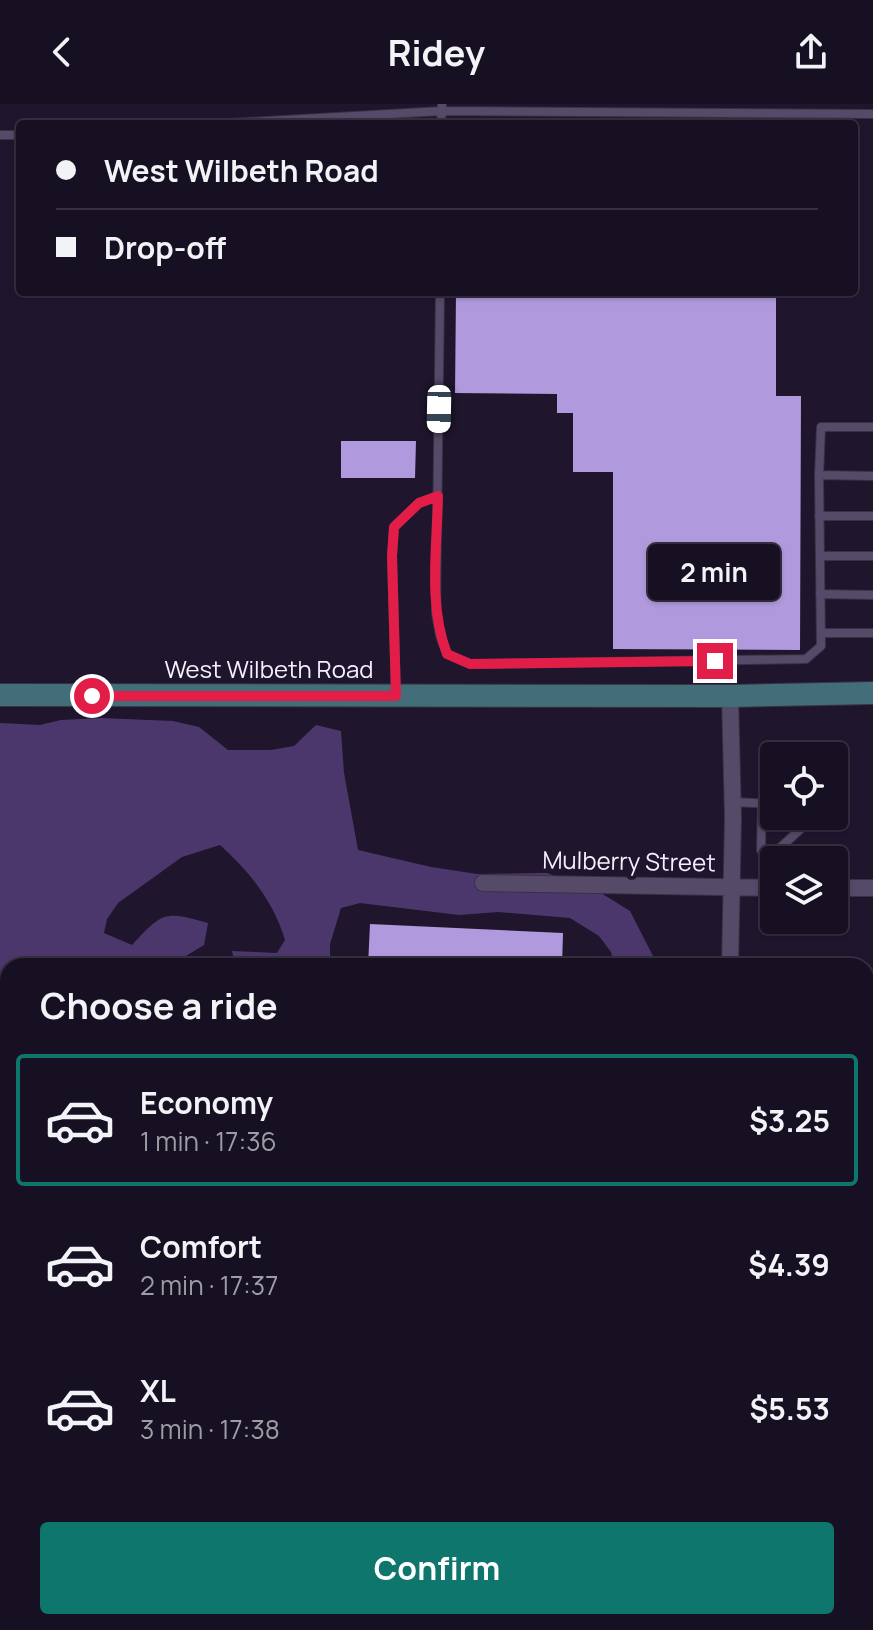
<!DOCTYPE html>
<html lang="en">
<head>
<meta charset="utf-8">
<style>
  :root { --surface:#171022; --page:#20192a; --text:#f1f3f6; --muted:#9e9da5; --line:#363040; --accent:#0f766e }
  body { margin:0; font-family:Manrope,sans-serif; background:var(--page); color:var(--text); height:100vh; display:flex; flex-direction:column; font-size:30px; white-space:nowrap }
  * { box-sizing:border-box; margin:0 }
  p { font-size:26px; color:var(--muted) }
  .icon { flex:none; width:44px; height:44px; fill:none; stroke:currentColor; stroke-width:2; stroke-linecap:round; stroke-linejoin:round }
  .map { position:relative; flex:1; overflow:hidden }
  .details { position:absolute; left:0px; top:854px; width:874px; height:672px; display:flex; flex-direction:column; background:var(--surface); border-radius:24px 24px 0 0; box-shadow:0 2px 6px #0004,0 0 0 2px var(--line) }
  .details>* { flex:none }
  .hud { position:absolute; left:16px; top:16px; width:842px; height:176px; border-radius:8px; box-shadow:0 2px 6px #0004,0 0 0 2px var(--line); display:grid; align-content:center; height:176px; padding:0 40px; background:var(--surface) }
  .tools { position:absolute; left:760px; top:638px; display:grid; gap:16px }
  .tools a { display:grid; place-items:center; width:88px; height:88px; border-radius:8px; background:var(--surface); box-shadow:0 2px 6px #0004,0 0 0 2px var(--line); font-size:40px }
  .end { position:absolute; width:36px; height:36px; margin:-18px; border:10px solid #e11d48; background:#fff; box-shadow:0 0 0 4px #fff }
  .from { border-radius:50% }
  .bubble { position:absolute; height:56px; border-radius:8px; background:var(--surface); box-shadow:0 2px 6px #0004,0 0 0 2px var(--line); font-size:26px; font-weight:700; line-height:56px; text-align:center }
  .car { position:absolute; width:24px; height:48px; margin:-24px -12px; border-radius:10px; box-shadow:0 0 6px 2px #0007; background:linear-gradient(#fff 24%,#345 0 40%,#fff 0 76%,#345 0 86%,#fff 0) }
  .hud b { display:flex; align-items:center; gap:28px; height:76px; font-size:30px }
  .hud b+b { border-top:2px solid var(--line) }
  .hud i { width:20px; height:20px; background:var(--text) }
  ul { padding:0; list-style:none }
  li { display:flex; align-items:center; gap:24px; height:132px; margin:0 16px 12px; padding:0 24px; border:4px solid transparent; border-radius:8px }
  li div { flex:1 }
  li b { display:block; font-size:30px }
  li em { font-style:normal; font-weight:700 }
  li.active { border-color:var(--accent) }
  li>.icon { width:72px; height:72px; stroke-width:1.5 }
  h2 { padding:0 40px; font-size:36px; line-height:96px }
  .primary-button { display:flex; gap:16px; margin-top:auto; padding:16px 40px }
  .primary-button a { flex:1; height:92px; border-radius:8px; background:var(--accent); color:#fff; font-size:32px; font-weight:700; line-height:92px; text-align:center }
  header { display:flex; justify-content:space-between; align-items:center; height:104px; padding:0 40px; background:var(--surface); font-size:36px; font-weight:700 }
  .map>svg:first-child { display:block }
</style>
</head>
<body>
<header><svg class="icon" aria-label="back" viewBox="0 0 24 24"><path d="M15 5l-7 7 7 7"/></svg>Ridey<svg class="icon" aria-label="share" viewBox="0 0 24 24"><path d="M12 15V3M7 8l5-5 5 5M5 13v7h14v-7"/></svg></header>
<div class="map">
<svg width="873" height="1526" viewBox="0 0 873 1526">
  <rect width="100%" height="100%" fill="#1f162e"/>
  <!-- green -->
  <path fill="#4c376d" d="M101,614L173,617L199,623L228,646H271L294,642L316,621L341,627L344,669L358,746L431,763L477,770L547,769L601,789L630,807L654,854V862H614L611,848L599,832L570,814L498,808L459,811L360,799L341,804L330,840V862H235L232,847L277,849L285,836C274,798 249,767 220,741L182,753L118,799L107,815L104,829L132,841C163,807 165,807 208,819L204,841L176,858L130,862H8V936L0,939V619L40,621L61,616Z
    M0,950L8,957V1518H298L296,1526H0Z
    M866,975H873V1526H331L334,1518H866Z"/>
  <!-- water -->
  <path fill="#040f0b" d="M0,1176L8,1197V1307L0,1344Z"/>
  <!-- building -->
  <path fill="#b099dc" d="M456,188H776V292H801L800,546L613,545V368H573V309H557V290L455,289Z
    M341,337H416L415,374H341Z
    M370,820L563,829L562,862H368Z"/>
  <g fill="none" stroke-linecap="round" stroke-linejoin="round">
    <!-- service casing -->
    <g stroke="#383244" stroke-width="10">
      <path id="service" d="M214,20L442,7L873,10
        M441,20L442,0
        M0,31H20
        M440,188L436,509L440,531L447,550L470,560L806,555L821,542L819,371L873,372
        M819,371L821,323H873
        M819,412H873
        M820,452H873
        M820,490L873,491
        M821,529H873
        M396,591L392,452L394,423L419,399L438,392
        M733,698L774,700
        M762,699L761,746L772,751L815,712"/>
    </g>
    <!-- minor casing -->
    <g stroke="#383244" stroke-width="18">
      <path id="minor" d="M730,592L733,713L730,862
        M483,779L774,784
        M834,784H873
        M866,974H873
        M866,1169L873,1170
        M305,1526L308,1518"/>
    </g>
    <!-- secondary casing -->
    <g stroke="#383244" stroke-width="24">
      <path id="secondary" d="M0,591L730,592L873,589"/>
    </g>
    <!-- service -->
    <use href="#service" stroke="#554b68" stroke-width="8"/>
    <!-- minor -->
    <use href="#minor" stroke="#554b68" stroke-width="16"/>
    <!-- secondary -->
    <use href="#secondary" stroke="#416e79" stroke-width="22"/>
  </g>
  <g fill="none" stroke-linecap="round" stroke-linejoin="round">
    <!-- route -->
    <path stroke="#e11d48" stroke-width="10" d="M92,592H396L392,452L394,423L419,399L438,392C437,444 428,501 447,550L470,560L715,557"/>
  </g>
  <g text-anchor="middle" stroke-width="8" stroke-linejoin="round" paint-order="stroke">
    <!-- street labels -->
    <g font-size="24" fill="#f4f0fe" stroke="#1f162e">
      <text x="269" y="574">West Wilbeth Road</text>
      <text transform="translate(629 758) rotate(1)" y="8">Mulberry Street</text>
    </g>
  </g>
</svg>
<div class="tools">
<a><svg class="icon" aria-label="locate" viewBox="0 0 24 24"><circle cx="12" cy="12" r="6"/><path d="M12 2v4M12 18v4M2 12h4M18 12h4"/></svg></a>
<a><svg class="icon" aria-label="layers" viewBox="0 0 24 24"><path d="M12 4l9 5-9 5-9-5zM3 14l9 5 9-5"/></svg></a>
</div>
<i class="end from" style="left:92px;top:592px"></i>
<i class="end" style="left:715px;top:557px"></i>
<div class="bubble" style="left:648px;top:440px;width:132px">2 min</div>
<i class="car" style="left:439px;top:305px;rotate:181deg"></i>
<div class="hud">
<b><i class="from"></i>West Wilbeth Road</b>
<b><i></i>Drop-off</b>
</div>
<section class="details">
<h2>Choose a ride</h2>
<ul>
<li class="active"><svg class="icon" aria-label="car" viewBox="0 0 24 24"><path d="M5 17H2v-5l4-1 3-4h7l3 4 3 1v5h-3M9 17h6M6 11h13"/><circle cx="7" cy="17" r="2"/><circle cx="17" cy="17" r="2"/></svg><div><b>Economy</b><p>1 min · 17:36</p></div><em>$3.25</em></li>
<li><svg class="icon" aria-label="car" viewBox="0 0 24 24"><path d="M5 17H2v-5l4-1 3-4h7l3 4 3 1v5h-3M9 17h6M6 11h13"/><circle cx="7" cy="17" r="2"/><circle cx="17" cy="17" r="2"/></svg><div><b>Comfort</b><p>2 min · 17:37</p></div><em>$4.39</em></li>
<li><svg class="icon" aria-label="car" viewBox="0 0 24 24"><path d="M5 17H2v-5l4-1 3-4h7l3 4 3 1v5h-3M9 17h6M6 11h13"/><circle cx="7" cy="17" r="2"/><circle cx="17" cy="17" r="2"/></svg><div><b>XL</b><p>3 min · 17:38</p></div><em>$5.53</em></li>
</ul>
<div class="primary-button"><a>Confirm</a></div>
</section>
</div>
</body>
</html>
